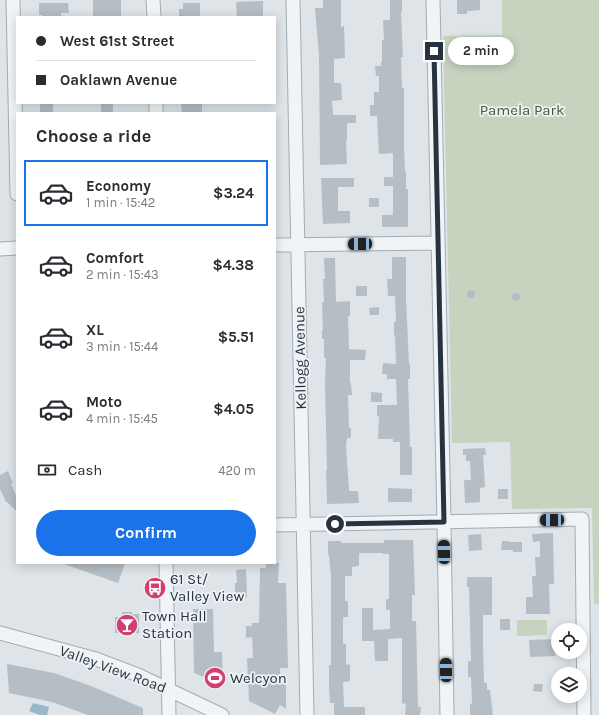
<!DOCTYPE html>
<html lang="en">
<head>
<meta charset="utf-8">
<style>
  :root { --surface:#fff; --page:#f2f2f3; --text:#2b2b33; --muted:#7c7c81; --line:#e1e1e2; --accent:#1a73e8 }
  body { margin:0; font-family:Karla,sans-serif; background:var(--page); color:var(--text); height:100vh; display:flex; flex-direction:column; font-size:15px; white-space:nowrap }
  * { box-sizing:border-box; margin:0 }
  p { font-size:13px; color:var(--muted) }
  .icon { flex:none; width:22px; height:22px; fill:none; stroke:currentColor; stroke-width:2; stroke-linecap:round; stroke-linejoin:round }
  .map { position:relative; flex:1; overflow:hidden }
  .details { position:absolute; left:16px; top:112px; width:260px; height:452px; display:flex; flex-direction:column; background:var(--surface); border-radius:0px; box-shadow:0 2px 10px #0003 }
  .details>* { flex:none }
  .guide { position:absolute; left:16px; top:16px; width:260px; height:88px; border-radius:0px; box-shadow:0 2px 10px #0003; display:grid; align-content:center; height:88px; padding:0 20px; background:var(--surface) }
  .buttons { position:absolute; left:551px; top:623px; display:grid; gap:8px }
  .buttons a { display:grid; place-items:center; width:36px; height:36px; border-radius:50%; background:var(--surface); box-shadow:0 2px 10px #0003; font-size:20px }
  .end { position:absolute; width:18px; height:18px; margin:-9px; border:5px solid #27343f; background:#fff; box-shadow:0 0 0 2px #fff }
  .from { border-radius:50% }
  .bubble { position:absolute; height:28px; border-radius:14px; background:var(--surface); box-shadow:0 2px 10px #0003; font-size:13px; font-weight:700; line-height:28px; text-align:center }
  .car { position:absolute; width:12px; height:24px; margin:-12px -6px; border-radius:5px; box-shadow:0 0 3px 1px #0007; background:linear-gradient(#222 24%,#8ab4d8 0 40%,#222 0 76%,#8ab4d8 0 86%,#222 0) }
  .guide b { display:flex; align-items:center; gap:14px; height:38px; font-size:15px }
  .guide b+b { border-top:1px solid var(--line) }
  .guide i { width:10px; height:10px; background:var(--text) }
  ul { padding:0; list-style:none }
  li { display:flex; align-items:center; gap:12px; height:66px; margin:0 8px 6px; padding:0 12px; border:2px solid transparent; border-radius:0px }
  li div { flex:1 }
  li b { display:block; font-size:15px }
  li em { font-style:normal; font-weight:700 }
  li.on { border-color:var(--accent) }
  li>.icon { width:36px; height:36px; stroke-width:1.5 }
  h2 { padding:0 20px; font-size:18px; line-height:48px }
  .pay { display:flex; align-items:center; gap:10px; height:44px; padding:0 20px; font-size:15px }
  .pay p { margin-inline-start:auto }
  .primary-button { display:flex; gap:8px; margin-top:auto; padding:8px 20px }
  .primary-button a { flex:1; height:46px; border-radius:24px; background:var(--accent); color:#fff; font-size:16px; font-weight:700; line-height:46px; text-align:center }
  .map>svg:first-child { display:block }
</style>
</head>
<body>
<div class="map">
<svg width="599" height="715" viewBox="0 0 599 715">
  <rect width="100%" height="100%" fill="#dee4e8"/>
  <!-- green -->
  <path fill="#c7d2bf" d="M502,0H599V604H594L592,508L512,509L510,442L452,443L443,36L502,35Z
    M517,620H547V635L517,636Z"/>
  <!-- water -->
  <path fill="#98b8c9" d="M33,703L49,707L47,715H40L29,711Z"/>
  <!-- building -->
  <path fill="#b5bec5" d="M93,0H121V16H93Z
    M323,0H341V27L344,26L345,58L334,59V83H341L342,100L332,101L333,115H356V123H347V141H346L347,164L320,165L319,56L315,8H323Z
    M390,0H402V12H401L403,57H401L402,88H404V149L405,171H406V189H408V227H382V215H393V186H384V177H393V153L379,154L377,116H370V105H374V92H379V76H376L375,66H381V62H382V40H384L383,20H390Z
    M457,0H480V10L467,11V14H457Z
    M263,1V17H237L236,2Z
    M39,3H68L69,13H61V17H42V15H39Z
    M183,3H200V17H179V9H183Z
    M40,103H53V113H40Z
    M101,103H113V113H101Z
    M181,103H202V113H182Z
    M321,178H354V187H338V211H350V223L323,224Z
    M369,198H379V207H369Z
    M392,257H406V300L409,364H410V379H408L410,447H412V475H400V442H393V439H378L379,416H377V405H397L396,379H387V374H382L383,363L396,364L395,335H394V322L396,321L395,296H388L387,279H392Z
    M324,258H335L336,302L350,301V316H348L349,349L366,350L365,360H350V383H351L352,395H348L349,428H351V438H347L346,445L349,491H358L359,503L327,504L326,470H327L325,384L326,358H324V339H322V330H323L322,302H324L323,279H325Z
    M356,286H367V296H356Z
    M467 294a4 4 0 1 1 8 0a4 4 0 1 1-8 0Z
    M512 297a4 4 0 1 1 8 0a4 4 0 1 1-8 0Z
    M379,307V315H370L369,308Z
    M371,392L382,393V402H371Z
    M485,448L486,455H483L485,487L480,488V502L465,503L464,480H471L470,461H466V455H463V449Z
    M8,471L13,483L11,484L17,498V512L7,502H6L0,489V475Z
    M388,488L412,489V502H388Z
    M498,489H508V499H498Z
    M553,533L554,584H549L550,614H526V597H533L532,576H536L535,557H540V541L533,542L532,534Z
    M481,534L482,550L469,551L468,535Z
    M384,540H413L415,595H412V621H416L418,707H421L420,715H405L406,703L402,704V638L388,639V661H375L374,641H362V608H373V630L390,629V610H386V599H389V554H383V553H359V566L352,567V576H345V601H348V617H343V644H346V664L350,665V681L343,682L344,707H365V715H334V703H330L329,686V665H331V577L329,555H328V541H341V543H384Z
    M502,541H509V542H522V552H513V550H501Z
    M65,563H125L118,583L64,564Z
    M266,563H279L278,583H286L288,668H280V684H286V709L280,705L275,714L249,701L247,658H253L252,637L246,638V626H252V623H259L260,568H266Z
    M246,569L247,597H235V583H237L236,570Z
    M467,577H492V615H483V645L484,683H487V690H490L493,715H470V704H472L471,677H468V661H471L469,587H467Z
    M193,609H213L214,652H222L223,685L194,673Z
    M122,612H132V614H139V633H115V617H122Z
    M500,619H510V630H500Z
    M555,639V656L530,657L529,640Z
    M7,664L54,673L91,686L143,708V715H88L52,702L9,693Z
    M534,684H543L542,692L533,691Z"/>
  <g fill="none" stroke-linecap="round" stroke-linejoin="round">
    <!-- minor casing -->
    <g stroke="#a3acb2" stroke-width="15">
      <path id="minor" d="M13,0L17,194
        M153,0L154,17
        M293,0L307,715
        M433,0L444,522L447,715
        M156,103V113
        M275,245L438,243
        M0,249L17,248
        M275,525L582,519L584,715
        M166,563L169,715
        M0,633L96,659L138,675L222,715"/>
    </g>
    <!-- minor -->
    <use href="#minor" stroke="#f1f4f6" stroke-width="13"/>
  </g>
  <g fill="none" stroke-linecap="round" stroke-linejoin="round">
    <!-- route -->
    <path stroke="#27343f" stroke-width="5" d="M335,524L444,522L434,51"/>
  </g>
  <!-- icons -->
  <defs>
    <g id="bus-disc" transform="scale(1.15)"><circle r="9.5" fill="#d1406c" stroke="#eef2f6"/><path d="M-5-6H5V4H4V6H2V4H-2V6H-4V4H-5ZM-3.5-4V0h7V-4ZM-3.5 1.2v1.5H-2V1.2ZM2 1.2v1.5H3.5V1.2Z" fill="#fff"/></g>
    <g id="bar-disc" transform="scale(1.15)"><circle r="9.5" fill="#d1406c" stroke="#eef2f6"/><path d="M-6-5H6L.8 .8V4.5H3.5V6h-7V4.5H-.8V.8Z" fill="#fff"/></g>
    <g id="stadium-disc" transform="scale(1.15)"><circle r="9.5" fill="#d1406c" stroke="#eef2f6"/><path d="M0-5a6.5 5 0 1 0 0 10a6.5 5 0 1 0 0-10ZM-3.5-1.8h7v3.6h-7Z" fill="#fff"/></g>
  </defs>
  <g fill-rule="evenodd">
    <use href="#bus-disc" x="155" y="588"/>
    <use href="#bar-disc" x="127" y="625"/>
    <use href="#stadium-disc" x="215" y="678"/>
  </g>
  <g text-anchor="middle" stroke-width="3.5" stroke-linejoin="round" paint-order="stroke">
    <!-- park labels -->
    <g font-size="15" fill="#425b34" stroke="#eef2f6">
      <text x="522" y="115">Pamela Park</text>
    </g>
    <!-- street labels -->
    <g font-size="15" fill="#27343f" stroke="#eef2f6">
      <text transform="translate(300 358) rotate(-91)" y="5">Kellogg Avenue</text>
      <text transform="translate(113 669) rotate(20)" y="5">Valley View Road</text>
    </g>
    <!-- poi labels -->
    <g font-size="15" fill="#27343f" stroke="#eef2f6" text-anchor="start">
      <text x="170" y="584">61 St/<tspan x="170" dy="17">Valley View</tspan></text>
      <text x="142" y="621">Town Hall<tspan x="142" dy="17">Station</tspan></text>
      <text x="230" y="683">Welcyon</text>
    </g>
  </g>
</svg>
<div class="buttons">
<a><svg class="icon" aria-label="locate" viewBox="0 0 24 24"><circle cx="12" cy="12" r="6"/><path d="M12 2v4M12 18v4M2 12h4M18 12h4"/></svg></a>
<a><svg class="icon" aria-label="layers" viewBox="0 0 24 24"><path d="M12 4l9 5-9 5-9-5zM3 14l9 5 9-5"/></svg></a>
</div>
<i class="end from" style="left:335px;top:524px"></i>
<i class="end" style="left:434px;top:51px"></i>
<div class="bubble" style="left:448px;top:37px;width:66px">2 min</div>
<i class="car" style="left:360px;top:244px;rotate:269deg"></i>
<i class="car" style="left:552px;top:520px;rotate:269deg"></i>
<i class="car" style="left:444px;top:552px;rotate:359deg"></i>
<i class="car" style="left:446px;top:670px;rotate:359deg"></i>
<div class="guide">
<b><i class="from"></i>West 61st Street</b>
<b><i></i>Oaklawn Avenue</b>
</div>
<section class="details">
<h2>Choose a ride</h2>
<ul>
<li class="on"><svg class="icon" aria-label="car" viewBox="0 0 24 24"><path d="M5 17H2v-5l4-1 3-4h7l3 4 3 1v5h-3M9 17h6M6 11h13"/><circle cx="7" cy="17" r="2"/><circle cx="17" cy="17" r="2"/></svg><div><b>Economy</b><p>1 min · 15:42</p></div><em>$3.24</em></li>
<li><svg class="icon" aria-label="car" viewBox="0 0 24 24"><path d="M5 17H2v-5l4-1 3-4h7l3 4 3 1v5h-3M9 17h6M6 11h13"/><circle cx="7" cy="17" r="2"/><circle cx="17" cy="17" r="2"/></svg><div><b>Comfort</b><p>2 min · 15:43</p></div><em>$4.38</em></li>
<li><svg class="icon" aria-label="car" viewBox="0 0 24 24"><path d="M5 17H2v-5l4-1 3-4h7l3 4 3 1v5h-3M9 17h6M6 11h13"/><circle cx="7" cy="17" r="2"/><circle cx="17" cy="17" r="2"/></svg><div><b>XL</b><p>3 min · 15:44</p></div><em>$5.51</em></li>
<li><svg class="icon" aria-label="car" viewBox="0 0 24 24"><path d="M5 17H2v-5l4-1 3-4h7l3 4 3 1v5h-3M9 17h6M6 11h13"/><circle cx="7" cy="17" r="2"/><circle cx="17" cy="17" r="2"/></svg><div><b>Moto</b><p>4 min · 15:45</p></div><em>$4.05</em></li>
</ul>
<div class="pay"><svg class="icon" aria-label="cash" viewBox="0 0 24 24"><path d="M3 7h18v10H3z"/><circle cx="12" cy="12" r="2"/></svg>Cash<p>420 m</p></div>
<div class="primary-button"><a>Confirm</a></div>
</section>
</div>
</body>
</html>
